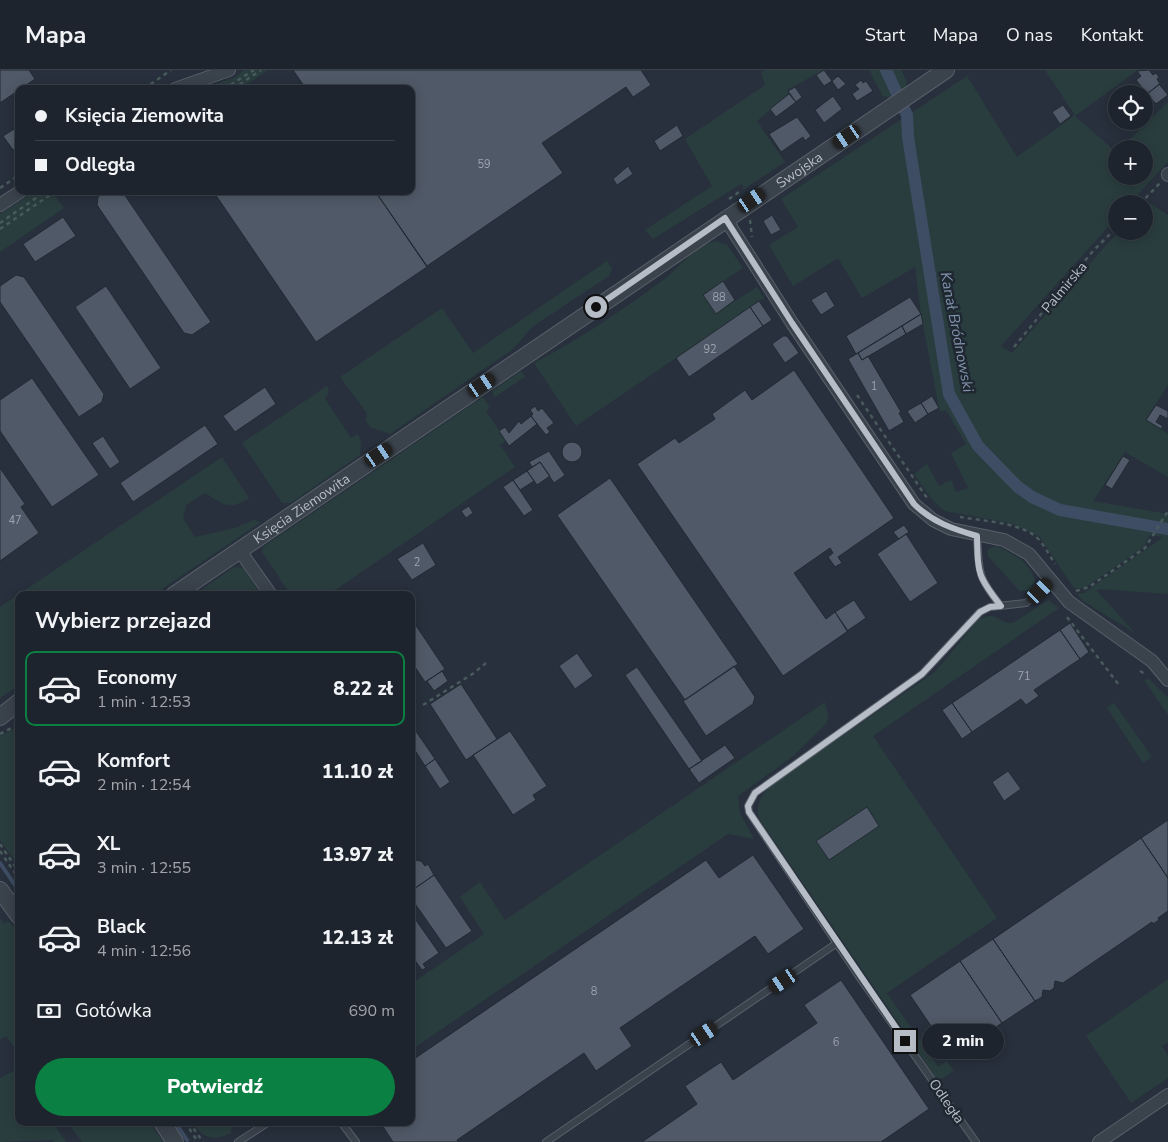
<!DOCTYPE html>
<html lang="pl">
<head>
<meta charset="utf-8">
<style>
  :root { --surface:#1d242d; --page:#252c35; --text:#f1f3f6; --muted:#a0a4aa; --line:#3b4149; --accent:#0b8043 }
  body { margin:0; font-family:"Nunito Sans",sans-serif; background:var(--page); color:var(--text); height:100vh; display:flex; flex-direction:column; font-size:19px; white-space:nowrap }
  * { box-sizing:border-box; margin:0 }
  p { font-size:16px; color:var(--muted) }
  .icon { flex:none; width:28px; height:28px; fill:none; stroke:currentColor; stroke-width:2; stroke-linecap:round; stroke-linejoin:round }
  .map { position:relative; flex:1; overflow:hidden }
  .panel { position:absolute; left:15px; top:521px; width:400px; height:535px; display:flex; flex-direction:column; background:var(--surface); border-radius:10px; box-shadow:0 2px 12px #0003,0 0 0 1px var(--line) }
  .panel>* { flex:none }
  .top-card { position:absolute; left:15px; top:15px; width:400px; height:110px; border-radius:10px; box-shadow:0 2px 12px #0003,0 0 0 1px var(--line); display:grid; align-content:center; height:110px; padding:0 20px; background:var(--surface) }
  .controls { position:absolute; left:1108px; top:15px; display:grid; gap:10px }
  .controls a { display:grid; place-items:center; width:45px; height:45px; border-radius:50%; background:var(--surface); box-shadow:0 2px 12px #0003,0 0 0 1px var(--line); font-size:25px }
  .end { position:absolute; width:22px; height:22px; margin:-11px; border:6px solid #b6bdc7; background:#111; box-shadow:0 0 0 2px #111 }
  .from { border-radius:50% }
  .bubble { position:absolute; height:35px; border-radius:18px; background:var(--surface); box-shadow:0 2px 12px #0003,0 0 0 1px var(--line); font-size:16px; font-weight:800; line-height:35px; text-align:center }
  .car { position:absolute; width:15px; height:30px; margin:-15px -8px; border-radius:6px; box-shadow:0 0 4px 1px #0007; background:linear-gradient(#222 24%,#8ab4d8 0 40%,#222 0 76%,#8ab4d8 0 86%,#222 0) }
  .top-card b { display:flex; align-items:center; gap:18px; height:48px; font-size:19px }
  .top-card b+b { border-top:1px solid var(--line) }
  .top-card i { width:12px; height:12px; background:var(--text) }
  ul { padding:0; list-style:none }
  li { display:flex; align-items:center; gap:15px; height:75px; margin:0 10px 8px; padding:0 10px; border:2px solid transparent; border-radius:10px }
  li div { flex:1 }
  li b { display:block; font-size:19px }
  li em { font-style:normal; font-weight:800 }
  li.active { border-color:var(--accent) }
  li>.icon { width:45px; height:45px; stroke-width:1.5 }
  h2 { padding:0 20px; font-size:22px; line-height:60px }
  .pay { display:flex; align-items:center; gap:12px; height:55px; padding:0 20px; font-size:19px }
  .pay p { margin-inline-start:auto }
  .button { display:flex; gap:10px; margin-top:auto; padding:10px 20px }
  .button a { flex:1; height:58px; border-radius:30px; background:var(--accent); color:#fff; font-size:20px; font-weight:800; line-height:58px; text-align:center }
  header { display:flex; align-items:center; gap:30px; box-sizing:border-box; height:70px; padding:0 25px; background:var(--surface); border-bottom:1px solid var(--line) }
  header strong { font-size:24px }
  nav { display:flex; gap:28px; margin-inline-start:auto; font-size:18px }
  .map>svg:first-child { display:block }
</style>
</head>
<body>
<header>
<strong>Mapa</strong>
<nav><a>Start</a><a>Mapa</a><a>O nas</a><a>Kontakt</a></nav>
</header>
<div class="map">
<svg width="1168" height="1072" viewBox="0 0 1168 1072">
  <rect width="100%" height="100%" fill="#27303c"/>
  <!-- green -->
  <path fill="#2a3d3e" d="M244,0H268L240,19H200L234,8Z
    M765,0H824L787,20L789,24L757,51L785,92L744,119L741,114L653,169L645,160L712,116L685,69L765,15L761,2Z
    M869,0H901L907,11L906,17L888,29L886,26L883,27Z
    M1045,0H1138L1075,46L1116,82V106H1144V79H1120L1168,32V92L1129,134H1116V148L1001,276L1012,283L1107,174L1120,161H1144V140L1151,134L1168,145V315L1146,349L1168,364V407L1125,382L1093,431L1168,444V524L1099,519L1097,521L1135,563L1083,531L1077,524L1084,523L1163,467L1149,465L1144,477L1084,518H1074L1039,466L1010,453L945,441L934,432L914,404L927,394L939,416L951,410L956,422L968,418L951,383L966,374L946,340L941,342L939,338L921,244L915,197L862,228L838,188L793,216L769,175L798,157L781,129L967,6L1017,87L1075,45Z
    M35,121H51L64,138L0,182V144Z
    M715,171L727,175L743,198L704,224L716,243L757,217L764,228L576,356L534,293C579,270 622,240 663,210C679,198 695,175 715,171Z
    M607,191L612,199L609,206L532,257L513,279L390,364L370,357L366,351L367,343L340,307L442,238L473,283Z
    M521,301L525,307L495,327L492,321Z
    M327,316L329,321L325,329L351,368L358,364L361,372L360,385L291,433H282L242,373Z
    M483,327L490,337L486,341L506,371L500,375L515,397L328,525H291L262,482L263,477Z
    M222,387L249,428C229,441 224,435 205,423L186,435L183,448L195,467L235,458L254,450L261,452L153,525H19V615L0,628V537Z
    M996,476C1011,482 1031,493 1035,511L1030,520L1020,521L1017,518L988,486V479Z
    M234,497L243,498L261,525H194Z
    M1048,530L1059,538L873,666L997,848L887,923L938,996L947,991L954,1001L938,1011L760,750C755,735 760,727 770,716L935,602L979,549C998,540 998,554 1013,553Z
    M1149,609L1168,628V645L1144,610Z
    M825,632L828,645L827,653L792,687L738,726L740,743L754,769L728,764L411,980V914L484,864L460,827L480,812L505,850Z
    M1114,633L1152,687L1143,693L1107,638Z
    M19,656V797L0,770V666Z
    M0,848L4,854L8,851L19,862V984L6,966L0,970Z
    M1168,909V972L1162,976L1168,986V1008L1131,1033L1086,966Z
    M15,1000L19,1005V1052L53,1053L66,1072H54L53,1070L0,1072V1008Z
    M68,1053H150L163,1072H82Z
    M192,1053H232L231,1063C214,1072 203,1068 192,1053Z"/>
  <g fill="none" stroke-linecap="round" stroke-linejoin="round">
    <!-- stream -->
    <path stroke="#3e4d63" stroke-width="4" d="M0,793L19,821
      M175,1052L187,1070"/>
    <!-- canal -->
    <path stroke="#3e4d63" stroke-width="12" d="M886,0L907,45L908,67L949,324L978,376L1018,417L1032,427L1060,440L1168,459"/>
  </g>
  <!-- building -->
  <path fill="#505967" stroke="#212933" d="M0,0H29L35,9L0,33Z
    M293,0H641L651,15L633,27L626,17L542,73L563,103L427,196L375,121H411V19H306Z
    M824,0L832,11L824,16L816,5Z
    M1149,0L1153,5L1156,3L1159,7L1157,9L1160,14L1147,24L1136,10L1141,6L1137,1Z
    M838,6L846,14L838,20L832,11Z
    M861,10L863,13L866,11L873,21L857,31L852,24L859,19L855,15Z
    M1159,14L1168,25L1156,34L1147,24Z
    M795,17L802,27L796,32L788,21Z
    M789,24L796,32L776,47L770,39Z
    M833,26L842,39L824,53L815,40Z
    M1063,35L1071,46L1060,54L1052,42Z
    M797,47L811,66L805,71L803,67L781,82L769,64Z
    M677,55L683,66L660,81L654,71Z
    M19,56V76L13,80L3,66Z
    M628,96L633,104L617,115L613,109Z
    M106,121H122L211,252L192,265L184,263L97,135L98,127Z
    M213,121H375L427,197L316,272Z
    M772,145L781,160L771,165L763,151Z
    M63,147L76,166L35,192L23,174Z
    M16,205L24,207L104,324L102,332L79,347L0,232V216Z
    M723,211L735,230L716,244L703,225Z
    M106,216L161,298L130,319L75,237Z
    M826,221L835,236L821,245L811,230Z
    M910,227L921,244L856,284L846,266Z
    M759,231L772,250L763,256L750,237Z
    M750,237L763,256L689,307L676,288Z
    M921,244L923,254L906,264L902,256Z
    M902,256L906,264L862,290L858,283Z
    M783,266H787L799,283L785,293L772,274Z
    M858,283L862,290L868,286L901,342L899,343L904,352L889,361L848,289Z
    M794,300L894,448L838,487L842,493L835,497L828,487L833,483L830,478L794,503L826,549L835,542L848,561L783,606L637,394L675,368L679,373L715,349L712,344L745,320L752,330Z
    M32,308L99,405L52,437L0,361V330Z
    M265,317L276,334L235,362L223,346Z
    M932,326L939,338L928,344L921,333Z
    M921,333L928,344L915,353L907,341Z
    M1156,335L1168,341V349L1160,345L1156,352L1163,356L1161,359L1146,350Z
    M535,336L538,341L542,338L554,353L547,358L550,362L546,365L531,346L533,344L530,340Z
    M531,346L537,354L509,376L499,361L505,357L509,363L519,351L521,354Z
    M205,355L218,374L133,432L120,413Z
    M103,366L120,392L110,399L92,373Z
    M562 382a10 10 0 1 1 20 0a10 10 0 1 1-20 0Z
    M549,381L565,405L554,413L540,392L532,397L529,392Z
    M1123,386L1130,390L1112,419L1105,415Z
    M540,392L550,406L537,415L527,401Z
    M0,398L25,434L21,437L39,463L0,491Z
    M527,401L534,411L520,420L513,410Z
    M610,408L738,594L685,630L557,445Z
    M513,410L533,440L524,446L503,417Z
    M469,436L473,443L466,448L461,441Z
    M904,455L909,462L899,469L893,462Z
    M906,464L938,513L910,532L877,484Z
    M423,473L436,495L412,510L397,489Z
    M854,530L866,548L847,561L835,542Z
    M411,548L445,599L425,612L411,591Z
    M1070,553L1089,582L1080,589L1060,560Z
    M1060,560L1080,589L1034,620L1039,626L1026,635L1021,629L972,662L952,633Z
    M577,583L593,606L575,619L559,596Z
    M734,596L755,627L753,634L706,666L683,631Z
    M637,597L702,691L689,699L625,605Z
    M442,601L448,611L434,621L427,611Z
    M461,614L497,669L466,690L430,634Z
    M952,633L972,662L962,669L942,640Z
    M411,654L435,689L425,696L411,674Z
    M510,661L547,716L533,725L536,730L513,745L473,685Z
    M725,675L735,688L699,713L689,699Z
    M435,689L450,712L440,719L425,696Z
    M1008,701L1021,719L1004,731L992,712Z
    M867,737L879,756L829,790L816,771Z
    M1168,750V808L1141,768Z
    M1141,768L1168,808V841L1158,848L1159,850L1153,854L1152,852L1063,913L1055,911L1054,918L1050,921L1043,920L1042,927L1035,931L993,869Z
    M753,785L804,859L768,884L755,866L620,958L632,976L596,1001L584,983L457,1070L458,1072H393L380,1052H411V991L706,790L719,808Z
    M415,790L421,791L425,796L428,794L434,805L411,821V792Z
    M434,805L472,861L446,878L411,828V821Z
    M411,843L439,883L423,894L426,898L422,900L411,885Z
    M993,869L1035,931L1002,953L960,891Z
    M960,891L1002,953L952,987L910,925Z
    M841,910L929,1039L881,1072H642L697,1034L685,1016L721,992L733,1010L817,953L804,935Z"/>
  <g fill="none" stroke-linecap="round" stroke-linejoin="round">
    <!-- service casing -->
    <g stroke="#58606a" stroke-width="8">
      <path id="service" d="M977,466C979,503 977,506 1001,536
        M341,1052L356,1072
        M238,1072L269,1052
        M546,1072L837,873
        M976,1072L860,908L749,742L748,736L755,723L922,604L980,542L990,537L1026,533L1051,511"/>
    </g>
    <!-- minor casing -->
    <g stroke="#58606a" stroke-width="14">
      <path id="minor" d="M175,19L229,0
        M1168,105V104
        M0,135L21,121
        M725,148L792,253L914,434L933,450L951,459L1004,470L1029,484L1069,532L1152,591L1168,610
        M240,481L271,525
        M1099,1072L1168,1025"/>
    </g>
    <!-- tertiary casing -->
    <g stroke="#58606a" stroke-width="18">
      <g id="tertiary">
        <path id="s1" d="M174,525L946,0"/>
        <path d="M0,647L19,632"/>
        <path d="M0,820L19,846"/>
        <path d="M162,1052L175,1072"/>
      </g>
    </g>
    <!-- path -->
    <path stroke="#495a5c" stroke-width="2.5" stroke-dasharray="4 4" stroke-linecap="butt" d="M144,19L171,0
      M224,19L254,0
      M233,19L261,0
      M0,118L19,105
      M729,129L739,122L742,123
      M1140,134L1160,113
      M750,150L752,167
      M0,153L46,121
      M0,159L56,121
      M1014,277L1093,181L1116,158
      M857,325L927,428
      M960,447C983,451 1014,452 1034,465C1043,472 1049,485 1055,494
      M1076,521L1089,517L1145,478L1168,441
      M1067,547L1119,615
      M1140,601L1147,605
      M423,635L474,603L486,593
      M0,664L19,654
      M0,774L19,802
      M0,781L19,809
      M185,1052L198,1072
      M189,1052L203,1072"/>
    <!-- service -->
    <use href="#service" stroke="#3a424c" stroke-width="6"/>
    <!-- minor -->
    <use href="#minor" stroke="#3a424c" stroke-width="12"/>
    <!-- tertiary -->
    <use href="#tertiary" stroke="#3a424c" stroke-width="16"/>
  </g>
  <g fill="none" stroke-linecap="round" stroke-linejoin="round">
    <!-- route -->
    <path stroke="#b6bdc7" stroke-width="6" d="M596,237L725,148L792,253L914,434C932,452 953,459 977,466C978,503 977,506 1001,536L990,537L980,542L922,604L755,723L748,736L749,742L905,971"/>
  </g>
  <g text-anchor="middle" stroke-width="5" stroke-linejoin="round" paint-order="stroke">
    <!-- number labels -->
    <g font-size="11" fill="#9ca4af">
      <text x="484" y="98">59</text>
      <text x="719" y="231">88</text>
      <text x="710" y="283">92</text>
      <text x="874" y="320">1</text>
      <text x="15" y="454">47</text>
      <text x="417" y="496">2</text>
      <text x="1024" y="610">71</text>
      <text x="594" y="925">8</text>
      <text x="836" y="976">6</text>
    </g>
    <!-- street labels -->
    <g font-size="14" fill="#b6bdc7" stroke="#1f2731">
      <text dy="5" stroke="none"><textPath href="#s1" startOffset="756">Swojska</textPath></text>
      <text transform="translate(1064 217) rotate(-50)" y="5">Palmirska</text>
      <text dy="5" stroke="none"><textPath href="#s1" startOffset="154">Księcia Ziemowita</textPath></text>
      <text transform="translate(947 1031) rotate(55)" y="5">Odległa</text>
    </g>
    <!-- water labels -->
    <g font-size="15" font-style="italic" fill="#8193ac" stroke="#1f2731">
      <text transform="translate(957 262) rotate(79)" y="5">Kanał Bródnowski</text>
    </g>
  </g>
</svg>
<div class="controls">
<a><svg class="icon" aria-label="locate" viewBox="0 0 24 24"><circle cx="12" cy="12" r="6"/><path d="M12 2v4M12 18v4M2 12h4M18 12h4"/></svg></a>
<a>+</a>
<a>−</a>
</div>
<i class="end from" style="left:596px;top:237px"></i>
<i class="end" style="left:905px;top:971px"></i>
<div class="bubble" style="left:922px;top:954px;width:82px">2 min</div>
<i class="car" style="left:847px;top:67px;rotate:236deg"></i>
<i class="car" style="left:752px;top:130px;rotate:56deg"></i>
<i class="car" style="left:482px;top:315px;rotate:56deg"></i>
<i class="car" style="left:379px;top:385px;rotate:56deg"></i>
<i class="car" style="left:1040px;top:521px;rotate:46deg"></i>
<i class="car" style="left:783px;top:911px;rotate:236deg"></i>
<i class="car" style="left:704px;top:964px;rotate:56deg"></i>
<div class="top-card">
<b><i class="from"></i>Księcia Ziemowita</b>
<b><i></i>Odległa</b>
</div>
<section class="panel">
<h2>Wybierz przejazd</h2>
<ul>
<li class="active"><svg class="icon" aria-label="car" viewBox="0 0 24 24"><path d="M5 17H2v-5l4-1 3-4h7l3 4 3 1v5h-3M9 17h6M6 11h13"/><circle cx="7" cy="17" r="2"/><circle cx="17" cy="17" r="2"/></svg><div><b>Economy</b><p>1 min · 12:53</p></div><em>8.22 zł</em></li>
<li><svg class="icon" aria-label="car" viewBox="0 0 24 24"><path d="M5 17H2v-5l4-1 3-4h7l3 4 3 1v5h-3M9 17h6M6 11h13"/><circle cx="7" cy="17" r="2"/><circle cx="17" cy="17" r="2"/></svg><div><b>Komfort</b><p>2 min · 12:54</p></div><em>11.10 zł</em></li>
<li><svg class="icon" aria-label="car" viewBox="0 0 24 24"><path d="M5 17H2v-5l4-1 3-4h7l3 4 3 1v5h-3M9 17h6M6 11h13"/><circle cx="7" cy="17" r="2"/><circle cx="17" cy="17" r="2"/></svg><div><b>XL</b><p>3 min · 12:55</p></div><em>13.97 zł</em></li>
<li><svg class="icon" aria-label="car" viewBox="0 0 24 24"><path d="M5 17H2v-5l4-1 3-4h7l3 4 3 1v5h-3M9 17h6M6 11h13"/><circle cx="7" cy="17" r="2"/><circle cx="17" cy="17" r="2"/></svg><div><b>Black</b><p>4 min · 12:56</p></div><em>12.13 zł</em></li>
</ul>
<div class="pay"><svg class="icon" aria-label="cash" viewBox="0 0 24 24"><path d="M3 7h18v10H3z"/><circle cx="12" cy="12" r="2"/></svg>Gotówka<p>690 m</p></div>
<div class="button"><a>Potwierdź</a></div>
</section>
</div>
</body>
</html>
